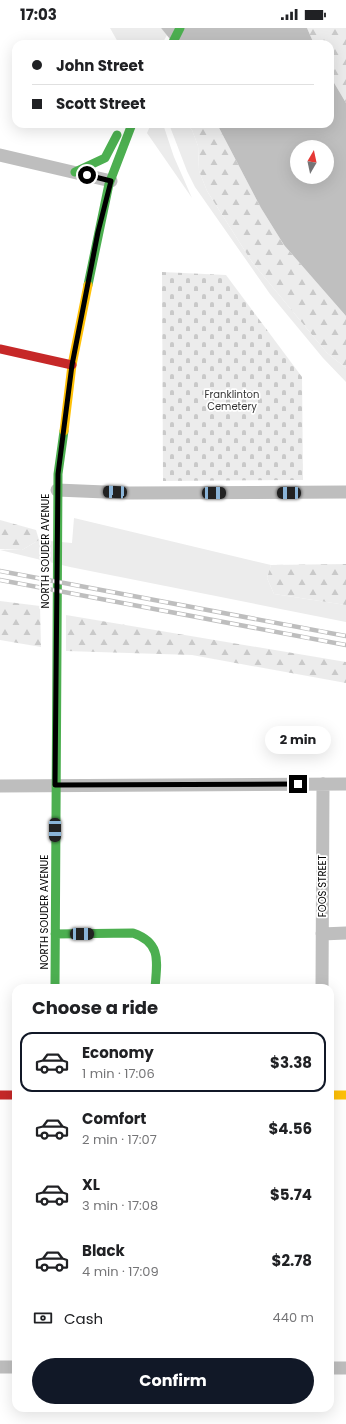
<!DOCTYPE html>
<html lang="en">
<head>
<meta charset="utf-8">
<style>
  :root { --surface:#fff; --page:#f2f2f2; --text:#202124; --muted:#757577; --line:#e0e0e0; --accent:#111827 }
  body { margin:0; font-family:Poppins,sans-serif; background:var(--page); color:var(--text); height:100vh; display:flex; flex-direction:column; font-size:15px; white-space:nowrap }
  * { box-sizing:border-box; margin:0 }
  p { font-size:13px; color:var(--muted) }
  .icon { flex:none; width:22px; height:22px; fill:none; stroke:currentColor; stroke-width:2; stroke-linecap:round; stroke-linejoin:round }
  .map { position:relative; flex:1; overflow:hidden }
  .drawer { position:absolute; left:12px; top:956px; width:322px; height:428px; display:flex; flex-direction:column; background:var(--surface); border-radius:12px; box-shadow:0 4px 16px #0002 }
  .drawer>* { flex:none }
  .hud { position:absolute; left:12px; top:12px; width:322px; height:88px; border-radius:12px; box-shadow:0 4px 16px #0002; display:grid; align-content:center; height:88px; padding:0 20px; background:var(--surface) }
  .needle { width:26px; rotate:9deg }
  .fabs { position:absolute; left:290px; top:112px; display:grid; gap:8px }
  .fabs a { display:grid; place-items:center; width:44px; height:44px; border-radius:50%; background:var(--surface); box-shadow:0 4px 16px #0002; font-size:20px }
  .end { position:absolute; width:18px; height:18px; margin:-9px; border:5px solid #000; background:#fff; box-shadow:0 0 0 2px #fff }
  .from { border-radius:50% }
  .bubble { position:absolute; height:28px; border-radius:14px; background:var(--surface); box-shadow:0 4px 16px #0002; font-size:13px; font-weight:700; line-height:28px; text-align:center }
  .car { position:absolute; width:12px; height:24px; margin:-12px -6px; border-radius:5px; box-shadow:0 0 3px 1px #0007; background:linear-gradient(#222 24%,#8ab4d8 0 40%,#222 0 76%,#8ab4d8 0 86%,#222 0) }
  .hud b { display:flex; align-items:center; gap:14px; height:38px; font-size:15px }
  .hud b+b { border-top:1px solid var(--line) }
  .hud i { width:10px; height:10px; background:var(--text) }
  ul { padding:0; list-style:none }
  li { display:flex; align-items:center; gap:12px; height:60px; margin:0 8px 6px; padding:0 12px; border:2px solid transparent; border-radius:12px }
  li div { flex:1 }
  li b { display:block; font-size:15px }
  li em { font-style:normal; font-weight:700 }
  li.current { border-color:var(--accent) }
  li>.icon { width:36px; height:36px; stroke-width:1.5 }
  h2 { padding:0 20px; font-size:18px; line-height:48px }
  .pay { display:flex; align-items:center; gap:10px; height:44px; padding:0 20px; font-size:15px }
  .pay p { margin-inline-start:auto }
  .cta { display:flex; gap:8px; margin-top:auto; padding:8px 20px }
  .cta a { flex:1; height:46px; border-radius:24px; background:var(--accent); color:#fff; font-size:16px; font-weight:700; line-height:46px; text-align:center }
  .status { display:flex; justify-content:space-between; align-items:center; height:28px; padding:0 20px; background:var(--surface); direction:ltr }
  .status svg { height:11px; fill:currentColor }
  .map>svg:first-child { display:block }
</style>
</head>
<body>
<div class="status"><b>17:03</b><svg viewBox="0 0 49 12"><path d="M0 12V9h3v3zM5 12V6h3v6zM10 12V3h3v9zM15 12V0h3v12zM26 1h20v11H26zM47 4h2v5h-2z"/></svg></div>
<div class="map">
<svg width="346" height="1396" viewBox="0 0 346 1396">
  <defs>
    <pattern id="forest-firs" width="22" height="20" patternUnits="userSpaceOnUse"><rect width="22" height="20" fill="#ececec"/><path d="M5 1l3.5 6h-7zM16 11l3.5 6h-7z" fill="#c9c9c9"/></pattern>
    <pattern id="cemetery-stones" width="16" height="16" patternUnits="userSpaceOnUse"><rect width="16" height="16" fill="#ececec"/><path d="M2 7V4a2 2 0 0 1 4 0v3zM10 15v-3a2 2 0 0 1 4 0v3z" fill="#c9c9c9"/></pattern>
  </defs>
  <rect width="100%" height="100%" fill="#fff"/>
  <!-- grass -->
  <path fill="#ececec" d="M110,0H161L167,7L162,16H119Z
    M151,96H163L174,129L192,170L147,105Z
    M169,96H187L192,102L198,118L199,143L207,163L252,234L327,325L346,340V354L323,330L270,266L195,159L187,143Z
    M74,490L271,537L267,550L274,566L346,577V594L70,539L0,522H22L39,512L72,515Z"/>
  <!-- forest -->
  <path fill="url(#forest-firs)" d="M307,0H346V75L330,48V16H314Z
    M187,96H217L261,180L284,217L346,288V340L327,325L252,234L207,163L199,143L198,118L192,102Z
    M0,492L36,502L39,512L22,522L0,521Z
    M346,536V577L274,566L267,550L271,537Z
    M0,573L40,578L41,619L0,612Z
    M66,587L346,634V655L192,627L66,623Z"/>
  <!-- cemetery -->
  <path fill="url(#cemetery-stones)" d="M162,244L226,247L302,349L303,452L163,453Z"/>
  <!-- water -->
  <path fill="#bfbfbf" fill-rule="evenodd" d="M161,0H307L314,16H174Z
    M330,48L346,75V288L284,217L261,180L217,96H330ZM297,119H327V149H297Z"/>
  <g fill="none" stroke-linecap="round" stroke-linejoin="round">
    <!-- street -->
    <path stroke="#bebebe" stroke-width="13" d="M0,127L111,153
      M57,462L129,465L346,464
      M0,758L346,756
      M322,906L346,905
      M322,960L323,756
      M0,1339H16
      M330,1340H346"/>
    <!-- fast -->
    <path stroke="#4caf50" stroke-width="9" d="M172,16L180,0
      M75,144L105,130L117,107
      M88,257L109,156L132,96
      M55,906L133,905C162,915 157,934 155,960
      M55,960L58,446L64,403"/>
    <!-- slow -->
    <path stroke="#ffc107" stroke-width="9" d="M64,403L72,337L88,257
      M330,1067H346"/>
    <!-- jam -->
    <path stroke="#c62828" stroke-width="9" d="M0,321L72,337
      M0,1067H16"/>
    <!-- rail casing -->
    <g stroke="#bebebe" stroke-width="4.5">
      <path id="rail" d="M0,543L346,608
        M0,552L346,617"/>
    </g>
    <!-- rail -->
    <use href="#rail" stroke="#fff" stroke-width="3" stroke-dasharray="9" stroke-linecap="butt"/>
  </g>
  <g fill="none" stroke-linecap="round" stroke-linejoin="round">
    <!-- route -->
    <path stroke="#000" stroke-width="5" d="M87,147L111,153L98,204L72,337L58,446L55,757L298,756"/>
  </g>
  <g text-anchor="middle" stroke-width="3.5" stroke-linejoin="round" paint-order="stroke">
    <!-- park labels -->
    <g font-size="10" fill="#333" stroke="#fff">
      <text x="232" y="370">Franklinton<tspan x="232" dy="12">Cemetery</tspan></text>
    </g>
    <!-- street labels -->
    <g font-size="10" fill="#000" stroke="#fff">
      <text transform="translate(45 523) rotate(-90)" y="4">NORTH SOUDER AVENUE</text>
      <text transform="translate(322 858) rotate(-90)" y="4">FOOS STREET</text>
      <text transform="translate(44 884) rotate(-90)" y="4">NORTH SOUDER AVENUE</text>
    </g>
  </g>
</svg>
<div class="fabs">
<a><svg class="needle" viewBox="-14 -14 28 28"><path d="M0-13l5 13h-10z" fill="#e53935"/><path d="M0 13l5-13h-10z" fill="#757577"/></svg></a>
</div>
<i class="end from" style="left:87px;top:147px"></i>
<i class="end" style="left:298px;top:756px"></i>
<div class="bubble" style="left:265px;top:698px;width:66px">2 min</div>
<i class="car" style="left:115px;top:464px;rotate:272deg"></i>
<i class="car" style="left:214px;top:465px;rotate:90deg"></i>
<i class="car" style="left:289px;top:465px;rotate:270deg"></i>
<i class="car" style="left:55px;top:802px;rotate:180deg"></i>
<i class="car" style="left:82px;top:906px;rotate:90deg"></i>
<div class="hud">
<b><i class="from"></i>John Street</b>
<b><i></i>Scott Street</b>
</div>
<section class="drawer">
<h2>Choose a ride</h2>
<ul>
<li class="current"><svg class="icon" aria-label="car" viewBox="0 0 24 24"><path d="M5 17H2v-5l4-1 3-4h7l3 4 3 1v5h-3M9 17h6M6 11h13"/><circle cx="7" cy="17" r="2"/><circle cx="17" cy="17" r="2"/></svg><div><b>Economy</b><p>1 min · 17:06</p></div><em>$3.38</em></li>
<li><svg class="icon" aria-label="car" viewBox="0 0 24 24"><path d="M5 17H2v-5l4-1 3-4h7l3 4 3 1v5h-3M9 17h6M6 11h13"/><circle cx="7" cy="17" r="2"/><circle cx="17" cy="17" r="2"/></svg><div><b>Comfort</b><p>2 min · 17:07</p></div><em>$4.56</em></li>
<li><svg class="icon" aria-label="car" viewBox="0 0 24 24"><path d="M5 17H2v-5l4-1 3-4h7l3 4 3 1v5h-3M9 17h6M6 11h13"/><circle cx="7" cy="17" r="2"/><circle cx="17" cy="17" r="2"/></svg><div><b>XL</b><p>3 min · 17:08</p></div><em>$5.74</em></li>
<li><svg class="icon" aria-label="car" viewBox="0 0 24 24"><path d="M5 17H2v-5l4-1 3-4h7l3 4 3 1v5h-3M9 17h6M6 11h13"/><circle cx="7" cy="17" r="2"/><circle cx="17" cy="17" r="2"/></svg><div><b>Black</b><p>4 min · 17:09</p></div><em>$2.78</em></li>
</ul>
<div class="pay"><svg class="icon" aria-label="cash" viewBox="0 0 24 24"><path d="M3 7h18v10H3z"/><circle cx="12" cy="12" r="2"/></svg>Cash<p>440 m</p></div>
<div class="cta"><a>Confirm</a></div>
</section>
</div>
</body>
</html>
